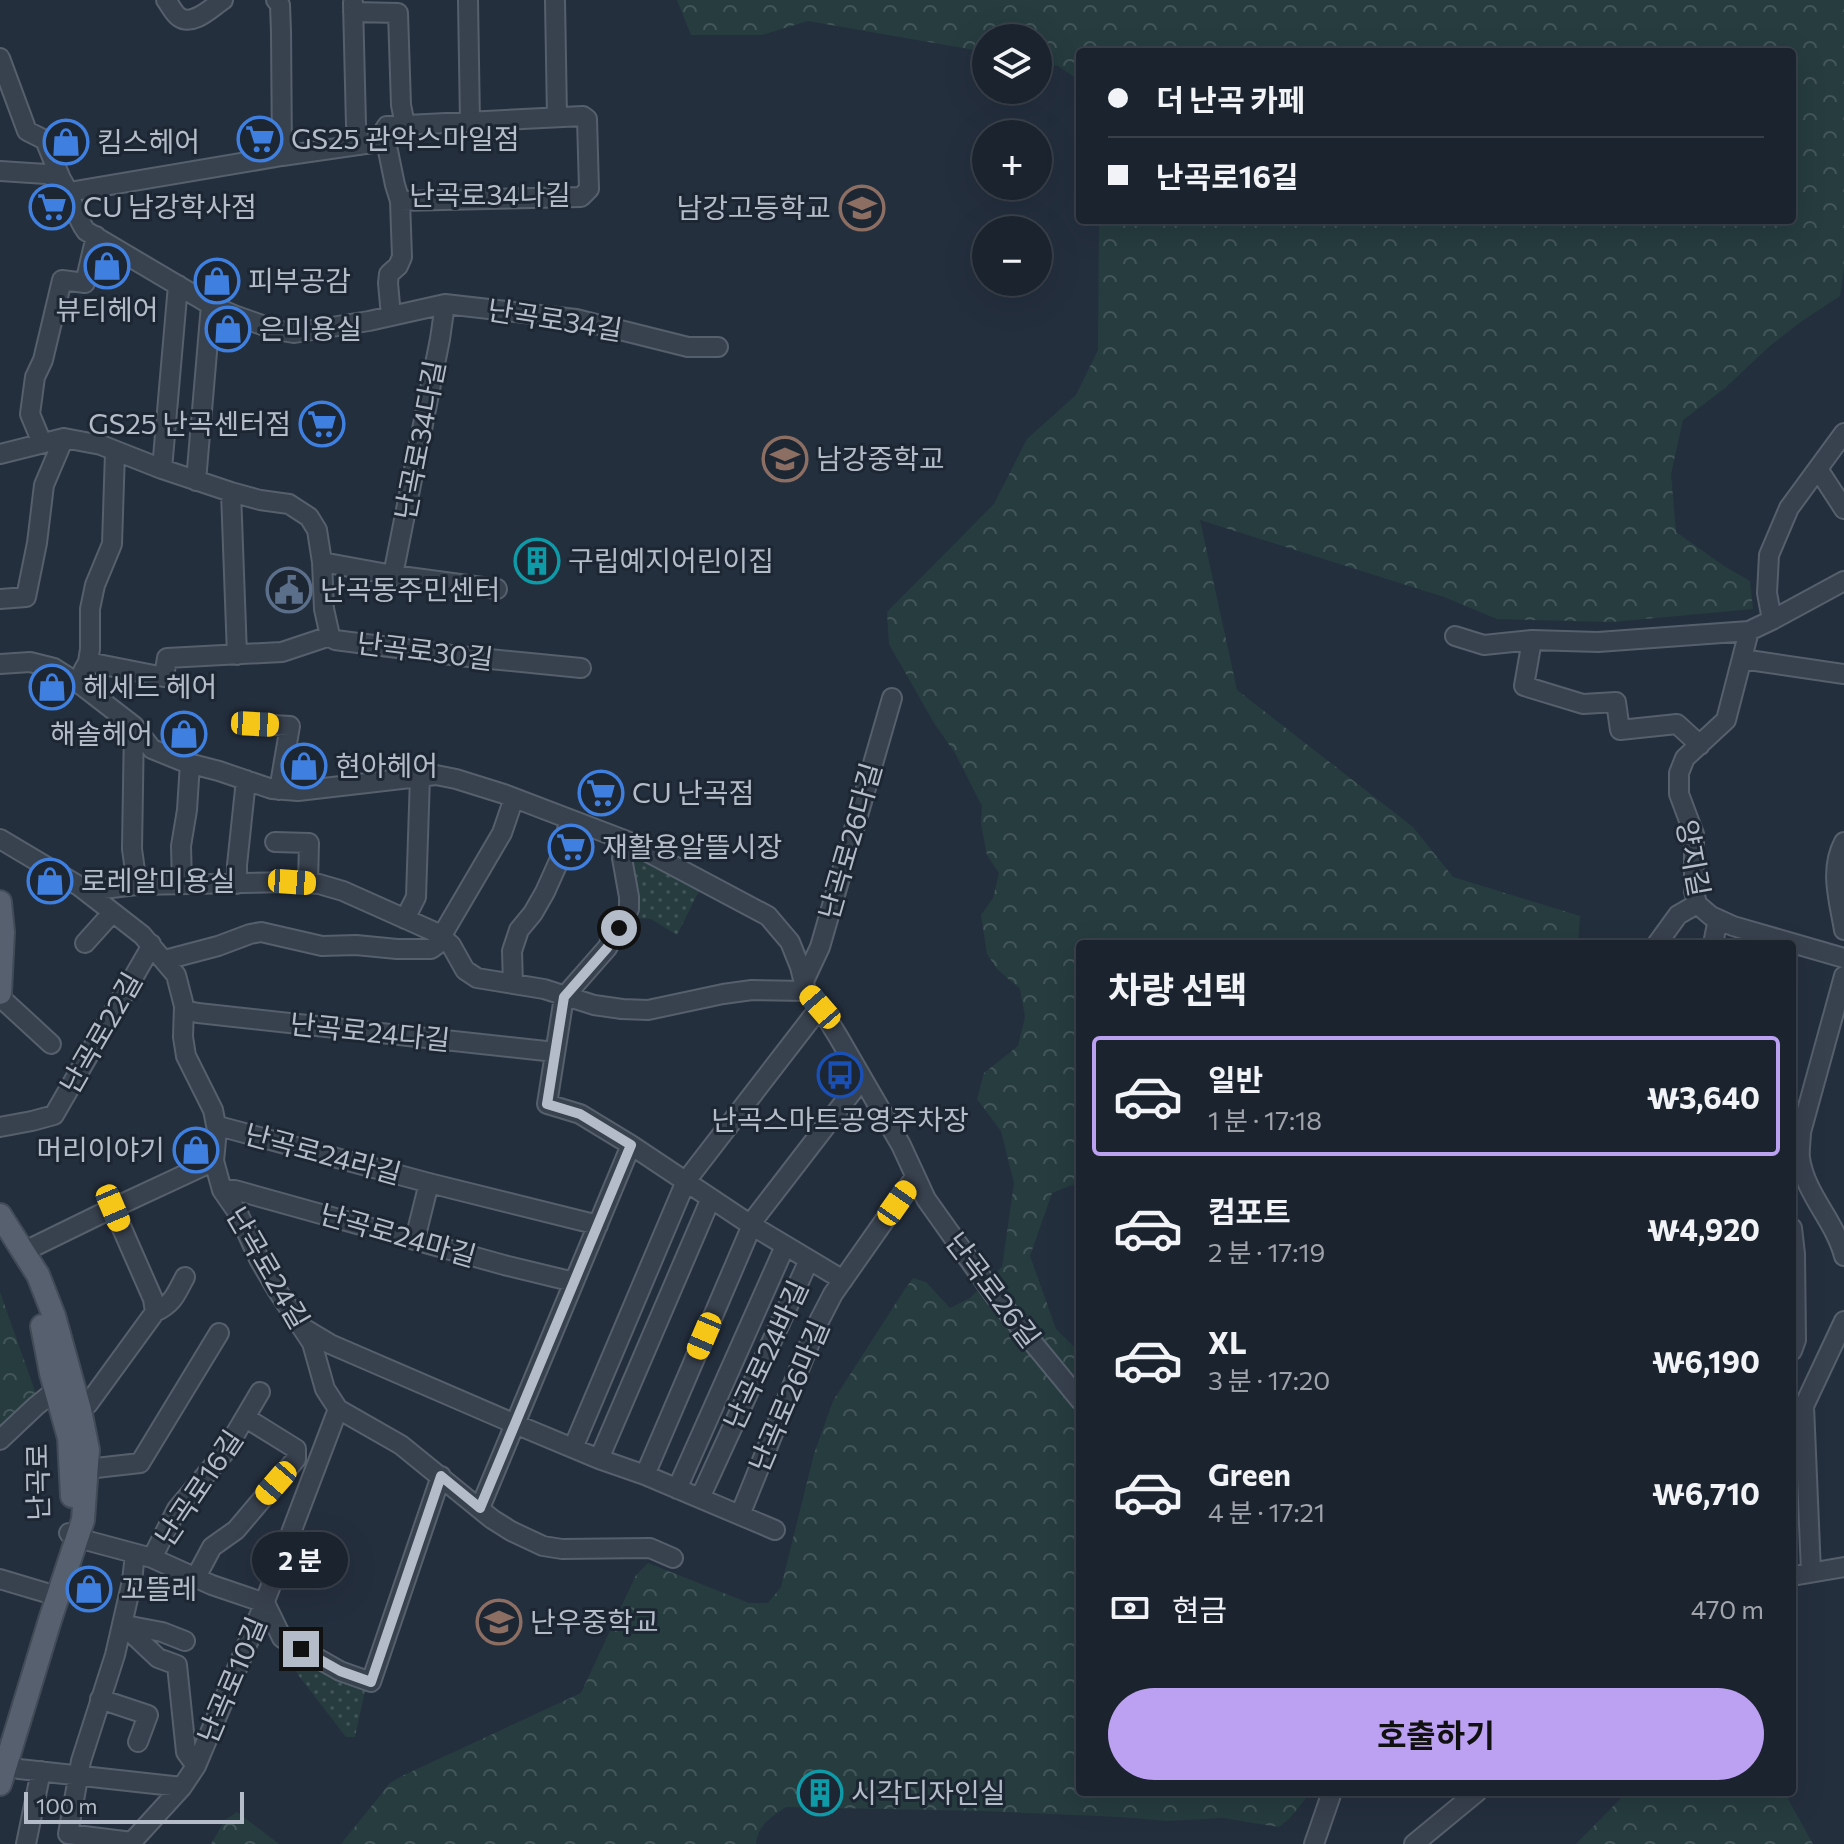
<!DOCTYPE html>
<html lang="ko">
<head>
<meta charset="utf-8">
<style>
  :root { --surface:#1b232e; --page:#282f3a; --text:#f1f3f6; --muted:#a0a4aa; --line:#39404a; --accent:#bca0f2 }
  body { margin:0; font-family:Commissioner,"Noto Sans KR",sans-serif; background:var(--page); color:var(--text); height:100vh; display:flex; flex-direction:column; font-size:30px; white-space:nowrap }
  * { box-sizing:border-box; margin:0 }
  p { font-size:26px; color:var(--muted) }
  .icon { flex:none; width:44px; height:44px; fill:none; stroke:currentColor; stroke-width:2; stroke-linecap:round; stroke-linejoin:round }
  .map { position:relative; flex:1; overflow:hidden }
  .drawer { position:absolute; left:1076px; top:940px; width:720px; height:856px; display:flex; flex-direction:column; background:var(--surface); border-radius:8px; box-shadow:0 8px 32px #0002,0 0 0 2px var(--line) }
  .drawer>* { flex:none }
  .hud { position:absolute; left:1076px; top:48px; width:720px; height:176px; border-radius:8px; box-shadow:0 8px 32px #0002,0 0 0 2px var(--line); display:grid; align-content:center; height:176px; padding:0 32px; background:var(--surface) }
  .tools { position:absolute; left:972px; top:24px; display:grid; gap:16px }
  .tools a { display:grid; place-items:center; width:80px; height:80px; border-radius:50%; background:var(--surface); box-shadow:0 8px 32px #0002,0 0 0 2px var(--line); font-size:40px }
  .scale { position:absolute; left:24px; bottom:20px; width:220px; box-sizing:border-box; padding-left:8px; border:4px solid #b4bcc9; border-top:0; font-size:22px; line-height:28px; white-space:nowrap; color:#b4bcc9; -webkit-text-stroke:6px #1d2633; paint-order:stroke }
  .end { position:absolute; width:36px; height:36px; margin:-18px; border:10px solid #b4bcc9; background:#111; box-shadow:0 0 0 4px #111 }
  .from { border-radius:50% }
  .bubble { position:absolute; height:56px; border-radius:28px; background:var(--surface); box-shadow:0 8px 32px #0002,0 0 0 2px var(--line); font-size:26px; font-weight:700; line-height:56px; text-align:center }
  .car { position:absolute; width:24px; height:48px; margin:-24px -12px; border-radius:10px; box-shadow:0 0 6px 2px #0007; background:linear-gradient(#f5c518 24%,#345 0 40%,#f5c518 0 76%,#345 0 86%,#f5c518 0) }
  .hud b { display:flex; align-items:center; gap:28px; height:76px; font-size:30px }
  .hud b+b { border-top:2px solid var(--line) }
  .hud i { width:20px; height:20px; background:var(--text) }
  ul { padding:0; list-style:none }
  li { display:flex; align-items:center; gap:24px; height:120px; margin:0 16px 12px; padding:0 16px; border:4px solid transparent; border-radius:8px }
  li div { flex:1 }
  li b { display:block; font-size:30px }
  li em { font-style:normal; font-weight:700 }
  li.current { border-color:var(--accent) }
  li>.icon { width:72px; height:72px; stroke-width:1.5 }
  h2 { padding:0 32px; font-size:36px; line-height:96px }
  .pay { display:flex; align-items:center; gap:20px; height:88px; padding:0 32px; font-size:30px }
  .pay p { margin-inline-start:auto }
  .cta { display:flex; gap:16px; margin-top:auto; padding:16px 32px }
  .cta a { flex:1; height:92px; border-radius:48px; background:var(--accent); color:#111; font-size:32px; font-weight:700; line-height:92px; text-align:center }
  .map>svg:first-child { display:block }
</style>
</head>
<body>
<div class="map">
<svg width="1844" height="1844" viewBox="0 0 1844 1844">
  <defs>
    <pattern id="grass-dots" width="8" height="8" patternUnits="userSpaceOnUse" patternTransform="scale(2)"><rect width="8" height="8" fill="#263c3f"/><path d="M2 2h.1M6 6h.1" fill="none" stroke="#435659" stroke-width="1.8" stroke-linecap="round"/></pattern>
    <pattern id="forest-crowns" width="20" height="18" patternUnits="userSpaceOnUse" patternTransform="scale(2)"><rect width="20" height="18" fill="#263c3f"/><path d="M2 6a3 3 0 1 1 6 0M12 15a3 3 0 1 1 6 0" fill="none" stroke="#435659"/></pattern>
  </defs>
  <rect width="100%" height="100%" fill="#242f3e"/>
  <!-- grass -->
  <path fill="url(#grass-dots)" d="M634,851L697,885L699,891L677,935L651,919L634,918L630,854Z
    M295,1656L359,1686L365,1691L355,1737H346L299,1676L292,1664Z"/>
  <!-- forest -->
  <path fill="url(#forest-crowns)" d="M677,0H1844V268L1840,296L1802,321L1771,345L1725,388L1683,420L1671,474L1676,532L1724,566L1750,581L1753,609L1612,622L1497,619L1444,597L1200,520L1237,690L1413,827L1453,877L1580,916L1578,944H1080V1182L1052,1193L1030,1256L1056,1329L1080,1353V1792H1311L1290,1818L1279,1827L1223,1818L1167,1821L1120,1817L983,1811L786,1807C771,1817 758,1825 756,1844H341L390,1783L402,1776L581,1693L636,1575L648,1563L749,1603H768L781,1587L814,1454L833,1401L903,1292L913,1278L926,1282L950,1308L970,1298L1002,1267L1014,1183L1001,1131L977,1099L984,1073L1018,1046L1025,1017L1020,989L997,969L987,954L981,915L993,898L999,873L987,855L981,824L982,806L955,753L934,723L889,644L887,612L994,504L1027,439L1076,395L1098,350L1099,220H1792V52H1080V81L1058,66L1038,62V38H986V52L808,21L762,35H691Z
    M0,1292L36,1394L9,1422L0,1427Z
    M1627,1792H1784L1813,1844H1576Z
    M237,1812L279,1844H211L225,1820Z"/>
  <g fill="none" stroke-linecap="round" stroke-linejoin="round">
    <!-- minor casing -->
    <g stroke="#565f6c" stroke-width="22">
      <path id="minor" d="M166,0C170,5 174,14 179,17C193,27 212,7 223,0
        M276,0L280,5L281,32L282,156
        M468,0L470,122
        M555,0L557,117
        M353,3L356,125L360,145
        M353,12L398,13L401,105L405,125
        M0,58L27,131L45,140L61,179
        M386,141L395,185L400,201L402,257L398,266L389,274L388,283L391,316
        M0,171L46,174L61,179C72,196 75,216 86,231L211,305L234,315L276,330L294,333L369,321L445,304L576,319L688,347H718
        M69,192L282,156L386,141L383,132L387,126L583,116L587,119L589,189L581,197L400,201
        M42,443L30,414L35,377L43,360L62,280L85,283L96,236
        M0,454L64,438L101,445L162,469L231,492L260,500L289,504L309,517L317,530L322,562L324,609L330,636L335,640L459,656L581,668
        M162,469L178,285
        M1818,469L1844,509
        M196,481L211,305
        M231,492L237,655
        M322,562L393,575L497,589
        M393,575L440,339L445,304
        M1844,581L1772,620L1749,631L1726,720L1685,758L1679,773V794L1694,834V891L1697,904L1711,916L1733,926L1844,958
        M0,599L26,597L37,543L44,485L64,438
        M1772,620L1767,593L1769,555L1789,508L1844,433
        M1455,636L1484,645L1532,640L1598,642L1749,631
        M1532,640L1524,686L1583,704L1616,702L1620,730L1677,724L1700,745
        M1742,659L1844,674
        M88,662L164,677L167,658L282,652L330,636
        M0,664L30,662L54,668L81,685L134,726L152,749L184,762L219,771L272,789L298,791L436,775L456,779L504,794L627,841L768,916L790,942L800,967L806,991L820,1007L839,1038L901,1145L926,1199L997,1299L1080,1400
        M83,671L88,662L90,649V609L95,585L112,544L115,452
        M255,724L290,726L279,790
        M134,726L132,849L137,885
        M0,839L79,886L142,935L176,975L184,1006L183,1037L186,1056L213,1110L217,1130L214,1161L222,1190L238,1213L259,1259L277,1290L312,1343L325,1389L338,1409L401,1445L492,1519L511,1531L543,1546L562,1549L650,1548L673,1558
        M275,842L309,843L308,883
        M1844,842C1829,870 1839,900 1844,930
        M182,884L181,846L187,810L190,763
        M237,884V865L246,780
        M86,891L137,885L292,882L319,884L343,891L437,933L451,945L465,970L477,978L544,989L594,1005L622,1009L648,1010L723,994L752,990L806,991
        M405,919L416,897L420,777
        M441,937L502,833L514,798
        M85,943L112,913
        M1657,944L1678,915L1697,904
        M1713,944L1718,919
        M165,960L218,946L250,934L261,932L322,946L356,945L397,949H431L445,939
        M1844,976L1801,1132C1801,1140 1799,1150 1800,1158C1805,1194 1835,1221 1844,1256
        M804,981L820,947L892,698
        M513,984L512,951L519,930L533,913L545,892L563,852L569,819
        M0,997L51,1044
        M184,1010L198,1013L555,1052
        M0,1127L32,1121L54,1115L148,952L151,944
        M217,1130L222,1127L429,1183L598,1225
        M631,1145L751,1225L843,1280
        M222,1190H235L504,1265L574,1282
        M1792,1228L1795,1254L1796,1340L1792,1351
        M415,1239L429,1183
        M23,1252L113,1208L214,1161
        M155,1312C173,1304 176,1294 185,1277
        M305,1329L330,1344L515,1424L599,1459L645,1475L775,1530
        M80,1410L88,1404L155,1312L153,1299L113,1208
        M0,1440L36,1406L56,1390
        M573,1448L686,1181L820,1007
        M599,1459L711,1198
        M87,1469L140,1463L219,1333
        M645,1475L755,1218L862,1079
        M677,1489L785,1246
        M700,1498L809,1260
        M480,1508L631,1145L580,1114L547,1104L564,997L607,948L629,909V897L622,858L627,841
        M740,1515L817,1325L833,1294L915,1177
        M69,1533L85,1540L152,1558L212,1585L265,1603L282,1638L340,1671L371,1682L441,1476
        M152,1558L177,1509L224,1453L260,1392
        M1811,1572L1804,1406L1844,1321
        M1792,1576L1844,1567
        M196,1577L212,1547L236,1530L296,1459V1449L246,1418
        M0,1579L50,1594
        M122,1624L158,1658L177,1665L186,1752L196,1766
        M125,1625L162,1632L185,1641
        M100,1699L148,1715L138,1742
        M0,1762L19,1769L182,1787
        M132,1842L68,1834L81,1761L115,1655L132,1581L135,1554
        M26,1844L41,1771
        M130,1844L182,1787L196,1766L262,1609L338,1409
        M1314,1844L1332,1792
        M1414,1844L1477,1792"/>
    </g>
    <!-- major casing -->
    <g stroke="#414a57" stroke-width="26">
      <path id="major" d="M0,902L3,932L0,993
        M0,1215L38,1275L54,1316L80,1410L88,1450L83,1520L50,1620L0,1784
        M42,1326L51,1373L69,1438L72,1496"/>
    </g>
    <!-- minor -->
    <use href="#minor" stroke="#38414e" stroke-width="18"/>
    <!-- major -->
    <use href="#major" stroke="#56606e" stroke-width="22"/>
  </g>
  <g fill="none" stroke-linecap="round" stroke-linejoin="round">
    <!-- route -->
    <path stroke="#b4bcc9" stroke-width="10" d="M301,1649L340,1671L371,1682L441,1476L480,1508L631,1145L580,1114L547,1104L564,997L607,948L619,928"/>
  </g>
  <!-- icons -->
  <defs>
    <g id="supermarket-ring" transform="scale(2.3)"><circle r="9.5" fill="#1d2633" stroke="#3f7fe0" stroke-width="1.5"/><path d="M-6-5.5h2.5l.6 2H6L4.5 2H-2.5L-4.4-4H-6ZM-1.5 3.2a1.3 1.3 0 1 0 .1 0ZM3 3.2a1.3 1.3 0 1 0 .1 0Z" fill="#3f7fe0"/></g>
    <g id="shop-ring" transform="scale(2.3)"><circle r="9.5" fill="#1d2633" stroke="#3f7fe0" stroke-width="1.5"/><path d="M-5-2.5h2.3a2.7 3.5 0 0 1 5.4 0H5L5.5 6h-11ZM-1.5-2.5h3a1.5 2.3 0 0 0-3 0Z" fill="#3f7fe0"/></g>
    <g id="school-ring" transform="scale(2.3)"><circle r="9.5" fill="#1d2633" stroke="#8d6e63" stroke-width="1.5"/><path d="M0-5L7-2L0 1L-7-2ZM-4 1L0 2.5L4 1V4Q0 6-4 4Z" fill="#8d6e63"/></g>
    <g id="building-ring" transform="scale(2.3)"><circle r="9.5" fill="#1d2633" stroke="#0f9aa8" stroke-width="1.5"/><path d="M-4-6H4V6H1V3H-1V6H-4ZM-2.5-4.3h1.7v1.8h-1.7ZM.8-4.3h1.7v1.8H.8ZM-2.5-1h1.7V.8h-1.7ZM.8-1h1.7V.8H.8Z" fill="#0f9aa8"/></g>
    <g id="civic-ring" transform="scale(2.3)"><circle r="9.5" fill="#1d2633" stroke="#5c6f8a" stroke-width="1.5"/><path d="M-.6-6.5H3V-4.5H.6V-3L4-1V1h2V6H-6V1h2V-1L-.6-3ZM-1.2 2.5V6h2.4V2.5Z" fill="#5c6f8a"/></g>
    <g id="bus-ring" transform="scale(2.3)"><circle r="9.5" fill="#1d2633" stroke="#1a4fb4" stroke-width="1.5"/><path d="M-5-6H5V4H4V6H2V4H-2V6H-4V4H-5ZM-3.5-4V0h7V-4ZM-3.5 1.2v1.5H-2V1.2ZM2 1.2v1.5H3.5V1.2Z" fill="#1a4fb4"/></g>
  </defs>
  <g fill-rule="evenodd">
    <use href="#supermarket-ring" x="260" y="139"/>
    <use href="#shop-ring" x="66" y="142"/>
    <use href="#supermarket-ring" x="52" y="207"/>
    <use href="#school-ring" x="862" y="208"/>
    <use href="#shop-ring" x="107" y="266"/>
    <use href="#shop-ring" x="217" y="281"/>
    <use href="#shop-ring" x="228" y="329"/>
    <use href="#supermarket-ring" x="322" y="424"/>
    <use href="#school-ring" x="785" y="459"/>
    <use href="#building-ring" x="537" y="561"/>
    <use href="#civic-ring" x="289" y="590"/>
    <use href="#shop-ring" x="52" y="687"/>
    <use href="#shop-ring" x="184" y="734"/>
    <use href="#shop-ring" x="304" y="766"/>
    <use href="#supermarket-ring" x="601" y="793"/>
    <use href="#supermarket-ring" x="571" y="847"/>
    <use href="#shop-ring" x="50" y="881"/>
    <use href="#bus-ring" x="840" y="1075"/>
    <use href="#shop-ring" x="196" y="1150"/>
    <use href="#shop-ring" x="89" y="1589"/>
    <use href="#school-ring" x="499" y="1622"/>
    <use href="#building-ring" x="820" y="1793"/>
  </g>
  <g text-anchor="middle" stroke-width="6" stroke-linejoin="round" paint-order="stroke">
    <!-- poi labels -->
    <g font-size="28" fill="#b4bcc9" stroke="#1d2633" text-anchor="start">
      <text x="291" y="149">GS25 관악스마일점</text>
      <text x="97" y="152">킴스헤어</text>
      <text x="83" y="217">CU 남강학사점</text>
      <text x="831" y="218" text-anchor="end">남강고등학교</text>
      <text x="248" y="291">피부공감</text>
      <text x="107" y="320" text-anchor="middle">뷰티헤어</text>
      <text x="259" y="339">은미용실</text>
      <text x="291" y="434" text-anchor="end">GS25 난곡센터점</text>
      <text x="816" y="469">남강중학교</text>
      <text x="568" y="571">구립예지어린이집</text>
      <text x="320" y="600">난곡동주민센터</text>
      <text x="83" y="697">헤세드 헤어</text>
      <text x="153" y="744" text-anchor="end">해솔헤어</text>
      <text x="335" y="776">현아헤어</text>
      <text x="632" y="803">CU 난곡점</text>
      <text x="602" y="857">재활용알뜰시장</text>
      <text x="81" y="891">로레알미용실</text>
      <text x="840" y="1130" text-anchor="middle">난곡스마트공영주차장</text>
      <text x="165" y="1160" text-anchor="end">머리이야기</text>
      <text x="120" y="1599">꼬뜰레</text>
      <text x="530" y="1632">난우중학교</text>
      <text x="851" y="1803">시각디자인실</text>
    </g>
    <!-- street labels -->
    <g font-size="28" fill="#b4bcc9" stroke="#1d2633">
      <text x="490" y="205">난곡로34나길</text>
      <text transform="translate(555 320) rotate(9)" y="10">난곡로34길</text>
      <text transform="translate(420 440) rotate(-79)" y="10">난곡로34다길</text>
      <text transform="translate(425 651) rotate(7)" y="10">난곡로30길</text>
      <text transform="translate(850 841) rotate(-74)" y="10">난곡로26다길</text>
      <text transform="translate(1693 858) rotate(80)" y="10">양지길</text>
      <text transform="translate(370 1032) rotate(6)" y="10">난곡로24다길</text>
      <text transform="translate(101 1033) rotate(-60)" y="10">난곡로22길</text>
      <text transform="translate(323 1154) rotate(15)" y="10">난곡로24라길</text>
      <text transform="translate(398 1235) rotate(16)" y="10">난곡로24마길</text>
      <text transform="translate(268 1268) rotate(60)" y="10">난곡로24길</text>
      <text transform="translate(993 1290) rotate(53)" y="10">난곡로26길</text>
      <text transform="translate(766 1355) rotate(-65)" y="10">난곡로24바길</text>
      <text transform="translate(789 1396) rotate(-67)" y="10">난곡로26마길</text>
      <text transform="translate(38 1482) rotate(-91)" y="10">난곡로</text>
      <text transform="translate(199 1488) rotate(-56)" y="10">난곡로16길</text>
      <text transform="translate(232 1680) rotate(-67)" y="10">난곡로10길</text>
    </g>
  </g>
</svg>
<div class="tools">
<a><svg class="icon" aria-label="layers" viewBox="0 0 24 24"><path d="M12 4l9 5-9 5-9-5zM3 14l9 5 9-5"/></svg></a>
<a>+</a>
<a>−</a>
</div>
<div class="scale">100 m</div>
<i class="end from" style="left:619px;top:928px"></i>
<i class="end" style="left:301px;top:1649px"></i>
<div class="bubble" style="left:252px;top:1532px;width:96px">2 분</div>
<i class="car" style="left:255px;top:724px;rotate:93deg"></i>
<i class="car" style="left:292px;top:882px;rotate:94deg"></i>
<i class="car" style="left:820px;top:1007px;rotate:319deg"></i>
<i class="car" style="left:897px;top:1203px;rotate:35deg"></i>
<i class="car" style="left:113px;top:1208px;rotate:157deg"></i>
<i class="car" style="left:704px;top:1336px;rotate:203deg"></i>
<i class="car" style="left:276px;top:1483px;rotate:221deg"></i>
<div class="hud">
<b><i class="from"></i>더 난곡 카페</b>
<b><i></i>난곡로16길</b>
</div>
<section class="drawer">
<h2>차량 선택</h2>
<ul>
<li class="current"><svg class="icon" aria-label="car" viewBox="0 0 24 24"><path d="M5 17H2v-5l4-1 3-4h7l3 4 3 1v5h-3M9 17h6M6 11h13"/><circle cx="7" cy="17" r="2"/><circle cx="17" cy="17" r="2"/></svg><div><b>일반</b><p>1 분 · 17:18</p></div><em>₩3,640</em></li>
<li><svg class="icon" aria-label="car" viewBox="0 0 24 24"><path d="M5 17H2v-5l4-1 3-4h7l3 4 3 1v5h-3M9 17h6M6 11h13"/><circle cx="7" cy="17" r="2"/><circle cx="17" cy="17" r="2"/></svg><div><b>컴포트</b><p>2 분 · 17:19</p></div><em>₩4,920</em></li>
<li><svg class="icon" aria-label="car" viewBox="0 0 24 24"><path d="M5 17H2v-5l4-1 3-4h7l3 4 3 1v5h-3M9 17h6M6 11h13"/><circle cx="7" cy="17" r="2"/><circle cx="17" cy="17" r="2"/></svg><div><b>XL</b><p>3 분 · 17:20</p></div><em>₩6,190</em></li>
<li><svg class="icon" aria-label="car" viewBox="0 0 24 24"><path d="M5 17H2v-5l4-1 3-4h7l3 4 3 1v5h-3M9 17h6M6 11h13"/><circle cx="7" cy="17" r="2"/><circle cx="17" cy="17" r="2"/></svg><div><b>Green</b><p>4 분 · 17:21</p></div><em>₩6,710</em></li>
</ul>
<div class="pay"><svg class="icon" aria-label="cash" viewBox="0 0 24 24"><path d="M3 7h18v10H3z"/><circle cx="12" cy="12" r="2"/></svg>현금<p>470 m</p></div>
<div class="cta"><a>호출하기</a></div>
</section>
</div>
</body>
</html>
